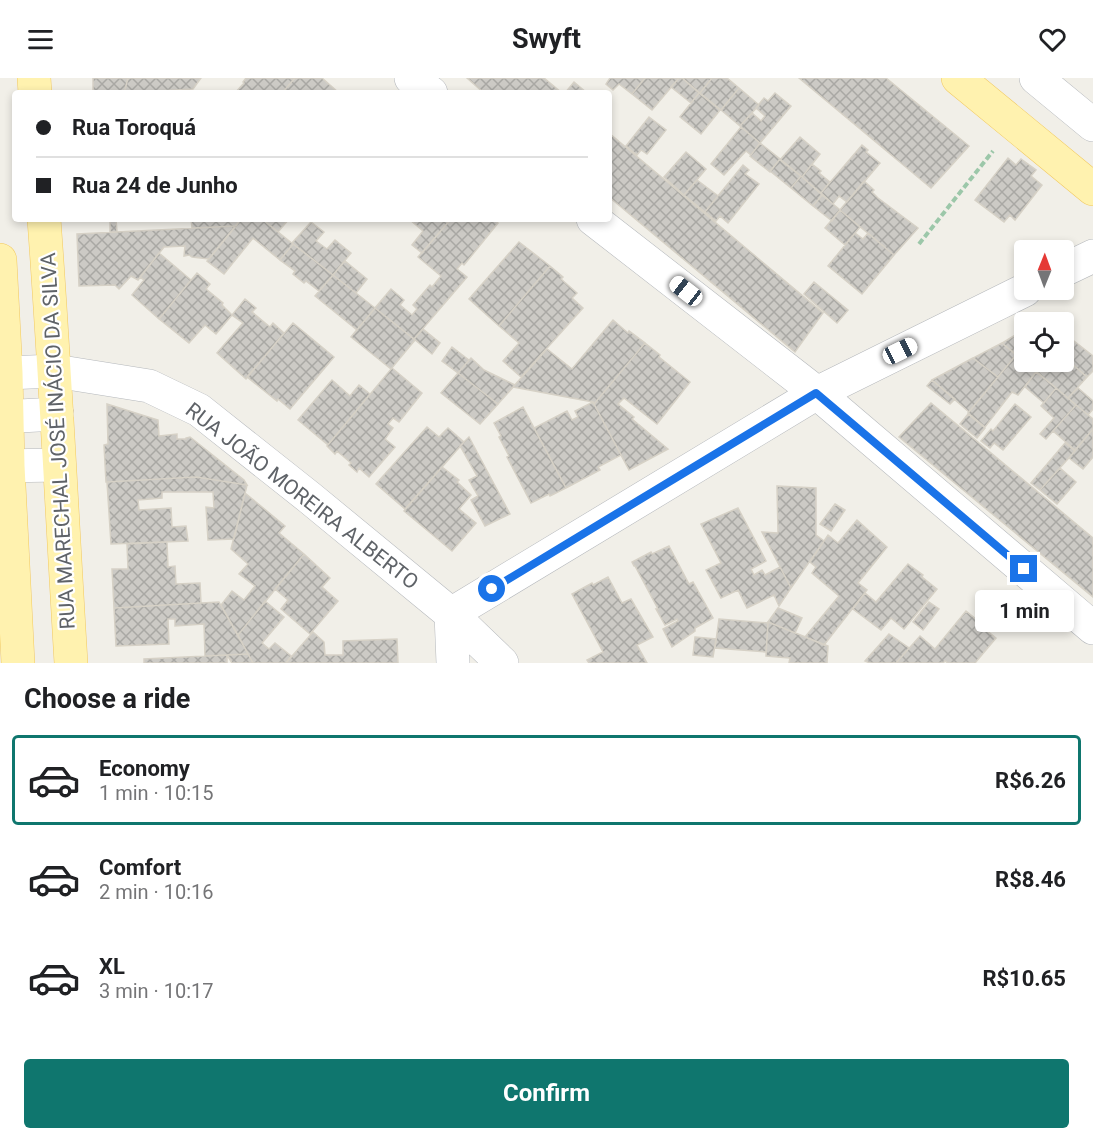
<!DOCTYPE html>
<html lang="en">
<head>
<meta charset="utf-8">
<style>
  :root { --surface:#fff; --page:#f6f6f6; --text:#202124; --muted:#757577; --line:#e0e0e0; --accent:#0f766e }
  body { margin:0; font-family:Roboto,sans-serif; background:var(--page); color:var(--text); height:100vh; display:flex; flex-direction:column; font-size:22px; white-space:nowrap }
  * { box-sizing:border-box; margin:0 }
  p { font-size:20px; color:var(--muted) }
  .icon { flex:none; width:33px; height:33px; fill:none; stroke:currentColor; stroke-width:2; stroke-linecap:round; stroke-linejoin:round }
  .map { position:relative; height:585px; overflow:hidden }
  .sheet { display:flex; flex-direction:column; background:var(--surface); flex:1 }
  .sheet>* { flex:none }
  .hud { position:absolute; left:12px; top:12px; width:600px; height:132px; border-radius:6px; box-shadow:0 3px 9px #0003; display:grid; align-content:center; height:132px; padding:0 24px; background:var(--surface) }
  .needle { width:39px; rotate:1deg }
  .controls { position:absolute; left:1014px; top:162px; display:grid; gap:12px }
  .controls a { display:grid; place-items:center; width:60px; height:60px; border-radius:6px; background:var(--surface); box-shadow:0 3px 9px #0003; font-size:30px }
  .end { position:absolute; width:27px; height:27px; margin:-14px; border:8px solid #1a73e8; background:#fff; box-shadow:0 0 0 3px #fff }
  .from { border-radius:50% }
  .bubble { position:absolute; height:42px; border-radius:6px; background:var(--surface); box-shadow:0 3px 9px #0003; font-size:20px; font-weight:700; line-height:42px; text-align:center }
  .car { position:absolute; width:18px; height:36px; margin:-18px -9px; border-radius:8px; box-shadow:0 0 4px 2px #0007; background:linear-gradient(#fff 24%,#345 0 40%,#fff 0 76%,#345 0 86%,#fff 0) }
  .hud b { display:flex; align-items:center; gap:21px; height:57px; font-size:22px }
  .hud b+b { border-top:2px solid var(--line) }
  .hud i { width:15px; height:15px; background:var(--text) }
  ul { padding:0; list-style:none }
  li { display:flex; align-items:center; gap:18px; height:90px; margin:0 12px 9px; padding:0 12px; border:3px solid transparent; border-radius:6px }
  li div { flex:1 }
  li b { display:block; font-size:22px }
  li em { font-style:normal; font-weight:700 }
  li.selected { border-color:var(--accent) }
  li>.icon { width:54px; height:54px; stroke-width:1.5 }
  h2 { padding:0 24px; font-size:27px; line-height:72px }
  .cta { display:flex; gap:12px; margin-top:auto; padding:12px 24px }
  .cta a { flex:1; height:69px; border-radius:6px; background:var(--accent); color:#fff; font-size:24px; font-weight:700; line-height:69px; text-align:center }
  header { display:flex; justify-content:space-between; align-items:center; height:78px; padding:0 24px; background:var(--surface); font-size:27px; font-weight:700 }
  .map>svg:first-child { display:block }
</style>
</head>
<body>
<header><svg class="icon" aria-label="menu" viewBox="0 0 24 24"><path d="M4 6h16M4 12h16M4 18h16"/></svg>Swyft<svg class="icon" aria-label="heart" viewBox="0 0 24 24"><path d="M12 20l-8-8c-3-5 5-10 8-4 3-6 11-1 8 4z"/></svg></header>
<div class="map">
<svg width="1093" height="585" viewBox="0 0 1093 585">
  <defs>
    <pattern id="building-cross-hatch" width="8" height="8" patternUnits="userSpaceOnUse" patternTransform="scale(1.5)"><rect width="8" height="8" fill="#cccac5"/><path d="M0 0l8 8M0 8l8-8" fill="none" stroke="#a9a8a4"/></pattern>
  </defs>
  <rect width="100%" height="100%" fill="#f1efe8"/>
  <!-- building -->
  <path fill="url(#building-cross-hatch)" stroke="#d6d1c6" stroke-width="1.5" d="M93,0H128L124,15H93Z
    M128,0H201L193,11L124,15Z
    M246,0H295L282,15H235L244,5L243,4Z
    M295,0H322L339,15H282Z
    M467,0H544L562,15H484Z
    M610,0H645L632,16L619,6L613,12L606,6Z
    M645,0H679L652,32L632,16Z
    M679,0H682L699,15L691,25L671,9Z
    M682,0H712L700,15Z
    M712,0H727L739,10L721,32L700,15Z
    M799,0H886L969,68L931,110Z
    M574,4L587,15H565Z
    M739,10L759,27L740,48L721,32Z
    M699,15L720,32L701,56L680,39Z
    M775,15L791,28L760,65L740,48L752,35L761,43L765,38L756,30L764,20L768,23Z
    M649,39L666,52L647,76L641,72L637,77L626,68Z
    M741,49L760,65L751,77L746,73L724,97L711,86Z
    M609,55L823,235L795,274L609,119Z
    M800,59L820,76L802,99L780,82Z
    M760,65L780,81L770,94L750,78Z
    M862,67L868,72L866,74L880,85L847,124L839,118L833,126L821,115Z
    M686,74L706,91L684,117L664,99Z
    M1008,80L1016,87L1021,81L1036,92L1031,98L1042,107L1015,142L1010,137L1004,144L975,122Z
    M780,81L801,98L791,110L770,93Z
    M812,86L821,93L819,95L830,104L821,115L802,99Z
    M743,87L749,92L745,96L759,106L728,145L720,138L716,143L705,134Z
    M801,98L822,117L813,128L791,110Z
    M697,102L718,118L705,134L684,117Z
    M864,103L874,112L872,114L878,120L918,150L894,177L840,132Z
    M822,117L840,132L832,143L813,128Z
    M840,132L860,149L845,167L825,150Z
    M110,141H116L117,154H110Z
    M191,141H241L236,148L192,150Z
    M241,141H262L293,166L280,182L253,160L224,196L207,183Z
    M262,141H289L278,154Z
    M409,141H451L422,175L412,167L423,153Z
    M451,141H493L498,145L464,187L462,185L457,191L467,199L414,261L375,230L391,211L404,222L400,227L412,237L417,231L413,227L430,207L432,209L441,198L418,179Z
    M311,144L324,154L316,163L327,171L335,162L351,175L333,197L292,165Z
    M236,148L209,181L192,179L189,177L184,178L185,168L164,169L138,202L131,198L119,211L115,207L79,208L77,156Z
    M855,155L863,161L868,155L894,177L862,216L828,188Z
    M519,164L550,188L499,248L469,221Z
    M293,166L333,197L319,213L306,203L304,205L293,196L295,193L280,182Z
    M159,175L191,202L159,241L132,217L144,202L140,199Z
    M345,183L367,201L356,215L333,197Z
    M550,188L563,199L561,201L577,215L572,220L583,230L521,299L503,283L519,265L499,248Z
    M197,195L210,206L206,211L223,225L222,227L232,237L216,256L205,247L189,265L159,241Z
    M333,197L375,230L357,252L315,218Z
    M814,204L848,232L837,245L804,216Z
    M245,221L256,230L252,234L270,249L273,245L284,255L246,301L217,275L243,245L232,237Z
    M375,230L415,262L391,291L351,259Z
    M613,242L628,255L629,253L645,265L594,326L593,324L513,309L547,271L572,291Z
    M293,245L334,279L290,331L278,321L277,323L247,299Z
    M423,251L440,265L432,276L414,261Z
    M1017,256L1024,263V270L1018,278L1002,265Z
    M1074,263L1093,278V293L1087,299L1064,279V277Z
    M645,265L660,277L659,279L690,304L657,346L624,320L618,326L634,339L632,341L668,371L629,392L594,326Z
    M1002,265L1016,277L998,299L973,280Z
    M452,269L469,282L458,295L442,283Z
    M1024,270V284H1064V279L1087,299L1068,320L1018,278Z
    M1016,277L1036,294L1018,317L1012,314L985,349L968,335Z
    M471,280L484,292L515,307L498,326L458,295Z
    M973,280L998,299L969,334L932,302Z
    M392,290L422,315L399,344L393,340L388,346L393,350L385,361L395,369L369,399L359,390L357,394L349,387L351,385L337,373L335,376L327,368Z
    M1036,294L1056,310L1044,325L1025,309Z
    M458,295L498,326L480,346L441,315Z
    M332,302L350,318L359,307L370,316L328,367L298,342Z
    M932,302L955,321L950,326L927,308Z
    M1056,310L1076,327L1046,361L1040,356L1054,340L1041,328Z
    M1078,310L1093,323V331L1088,337L1068,320Z
    M593,324L621,377L598,389L600,392L566,410L534,350L567,333L572,342L578,339L575,333Z
    M931,325L1093,460V519L899,359Z
    M107,326L158,342L159,358L177,356V361H186V360L190,359L244,402L247,407L196,399L106,404L104,367L108,366Z
    M1015,326L1031,339L1003,372L994,365L990,370L981,363L991,351L993,353Z
    M1076,327L1093,341V351L1075,372L1053,353Z
    M523,329L566,410L550,418L549,416L531,425L507,379L509,378L499,359L501,358L494,345Z
    M968,336L985,350L977,360L960,346Z
    M427,349L439,359L448,350L464,364L405,431L376,406Z
    M1093,351V379L1083,391L1069,380Z
    M469,359L510,436L485,448L471,422L478,418L469,402L477,398L460,368Z
    M1065,365L1075,373L1040,412L1031,405Z
    M442,389L459,402L457,404L471,417L459,431L476,445L452,473L404,433Z
    M1060,390L1076,404L1057,426L1040,412Z
    M196,399L247,407L234,461L208,462L206,429L214,430L213,414H162V420L138,422L139,432L171,430L172,449L186,448L188,463L111,466L107,404Z
    M777,408L816,410V457L824,463L791,510L762,454L778,455Z
    M245,415L285,448L279,455L304,476L238,557L221,527L232,513L244,522L255,508L239,496L248,486L231,471Z
    M835,426L845,432L831,453L820,446Z
    M738,430L766,483L751,491L754,497L762,492L765,497L780,489L791,510L779,528L774,517L747,530L738,512L721,520L706,492L721,485L701,446Z
    M857,442L887,469L858,505L867,512L824,567L805,559L839,518L812,495L816,489L810,484L828,457L838,465Z
    M167,464L168,489L175,488L176,506L200,505L201,525L114,530L112,491H128L127,466Z
    M669,468L689,506L693,504L713,540L695,550V553L672,569L663,551L678,543L677,541L665,547L656,531H658L635,488H634L632,484L651,474L652,476Z
    M304,476L330,500L322,509L338,523L310,556L281,531L288,522L275,511Z
    M908,486L923,497L922,499L937,511L904,551L891,540L881,552L853,531L865,515L876,524Z
    M608,499L622,525L631,521L653,559L637,567L647,585H589L587,582L603,574L572,516L592,505L593,507Z
    M265,523L284,539L262,565L269,571L275,565L291,578L286,585H253L238,557Z
    M219,524L248,576L205,578L204,546L175,548V541H168L169,566L116,568L114,530Z
    M929,524L939,531L923,552L913,544Z
    M778,530L802,540L795,555L768,544Z
    M966,533L982,546L981,548L996,560L975,585H948L945,583L943,585H896L920,558L935,571Z
    M719,541L768,545L766,574L715,570Z
    M768,544L828,568L827,585H789L790,580L766,578Z
    M313,554L324,564L325,577H343V563L397,561L398,585H286Z
    M889,556L909,570L896,585H870L865,583Z
    M695,559L716,561L713,579L693,577Z
    M248,576L253,585H232L227,577Z
    M227,577V585H144V581Z"/>
  <g fill="none" stroke-linecap="round" stroke-linejoin="round">
    <!-- minor casing -->
    <g stroke="#b5b8bc" stroke-width="34">
      <path id="minor" d="M411,0L431,15
        M1036,0L1093,47
        M593,141L817,315L1093,550
        M1064,192L1093,178
        M6,295L55,293L149,308L199,332L310,420L451,536L502,585
        M0,339L57,336
        M0,388L59,387
        M453,585L451,536L817,315L1025,212"/>
    </g>
    <!-- major casing -->
    <g stroke="#f2c960" stroke-width="34">
      <path id="major" d="M34,0L35,15
        M958,0L1093,111
        M44,141C55,289 62,437 71,585
        M0,182L6,295L8,388L18,585"/>
    </g>
    <!-- path -->
    <path stroke="#9cc7a9" stroke-width="4" stroke-dasharray="6 3" stroke-linecap="butt" d="M919,166L993,73"/>
    <!-- minor -->
    <use href="#minor" stroke="#fff" stroke-width="33"/>
    <!-- major -->
    <use href="#major" stroke="#fff2af" stroke-width="33"/>
  </g>
  <g fill="none" stroke-linecap="round" stroke-linejoin="round">
    <!-- route -->
    <path stroke="#1a73e8" stroke-width="8" d="M492,511L816,315L1024,491"/>
  </g>
  <g text-anchor="middle" stroke-width="4.5" stroke-linejoin="round" paint-order="stroke">
    <!-- street labels -->
    <g font-size="21" fill="#5f6368" stroke="#fff">
      <text transform="translate(58 363) rotate(-93)" y="7">RUA MARECHAL JOSÉ INÁCIO DA SILVA</text>
      <text transform="translate(302 418) rotate(38)" y="7">RUA JOÃO MOREIRA ALBERTO</text>
    </g>
  </g>
</svg>
<div class="controls">
<a><svg class="needle" viewBox="-14 -14 28 28"><path d="M0-13l5 13h-10z" fill="#e53935"/><path d="M0 13l5-13h-10z" fill="#757577"/></svg></a>
<a><svg class="icon" aria-label="locate" viewBox="0 0 24 24"><circle cx="12" cy="12" r="6"/><path d="M12 2v4M12 18v4M2 12h4M18 12h4"/></svg></a>
</div>
<i class="end from" style="left:492px;top:511px"></i>
<i class="end" style="left:1024px;top:491px"></i>
<div class="bubble" style="left:975px;top:512px;width:99px">1 min</div>
<i class="car" style="left:686px;top:213px;rotate:308deg"></i>
<i class="car" style="left:900px;top:273px;rotate:64deg"></i>
<div class="hud">
<b><i class="from"></i>Rua Toroquá</b>
<b><i></i>Rua 24 de Junho</b>
</div>
</div>
<section class="sheet">
<h2>Choose a ride</h2>
<ul>
<li class="selected"><svg class="icon" aria-label="car" viewBox="0 0 24 24"><path d="M5 17H2v-5l4-1 3-4h7l3 4 3 1v5h-3M9 17h6M6 11h13"/><circle cx="7" cy="17" r="2"/><circle cx="17" cy="17" r="2"/></svg><div><b>Economy</b><p>1 min · 10:15</p></div><em>R$6.26</em></li>
<li><svg class="icon" aria-label="car" viewBox="0 0 24 24"><path d="M5 17H2v-5l4-1 3-4h7l3 4 3 1v5h-3M9 17h6M6 11h13"/><circle cx="7" cy="17" r="2"/><circle cx="17" cy="17" r="2"/></svg><div><b>Comfort</b><p>2 min · 10:16</p></div><em>R$8.46</em></li>
<li><svg class="icon" aria-label="car" viewBox="0 0 24 24"><path d="M5 17H2v-5l4-1 3-4h7l3 4 3 1v5h-3M9 17h6M6 11h13"/><circle cx="7" cy="17" r="2"/><circle cx="17" cy="17" r="2"/></svg><div><b>XL</b><p>3 min · 10:17</p></div><em>R$10.65</em></li>
</ul>
<div class="cta"><a>Confirm</a></div>
</section>
</body>
</html>
